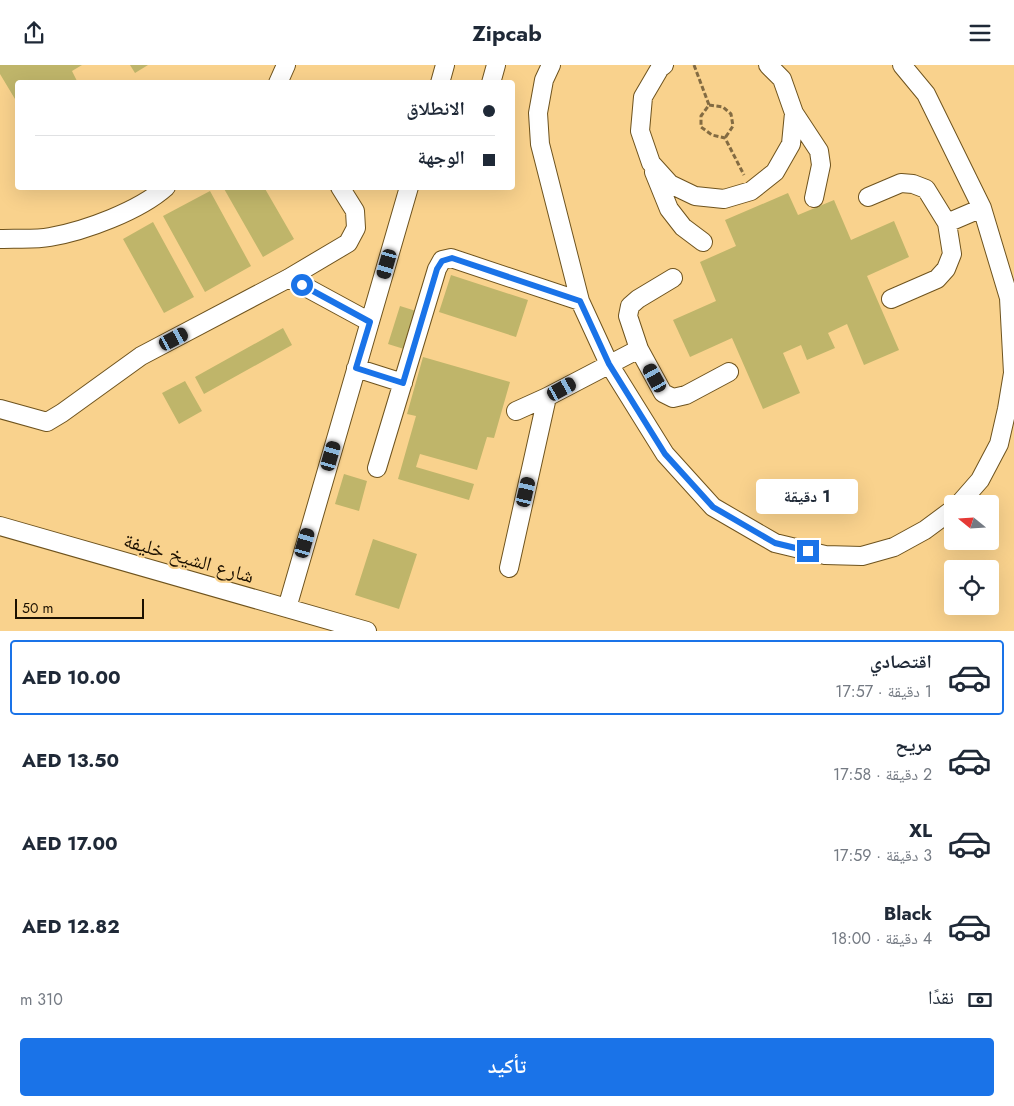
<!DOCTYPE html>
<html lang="ar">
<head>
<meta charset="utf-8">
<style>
  :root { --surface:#fff; --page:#f6f6f7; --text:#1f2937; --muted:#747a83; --line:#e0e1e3; --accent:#1a73e8 }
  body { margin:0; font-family:Jost,"Noto Naskh Arabic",sans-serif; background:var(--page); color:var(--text); direction:rtl; height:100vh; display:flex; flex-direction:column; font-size:19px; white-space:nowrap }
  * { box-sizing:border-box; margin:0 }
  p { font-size:16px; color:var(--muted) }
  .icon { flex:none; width:28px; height:28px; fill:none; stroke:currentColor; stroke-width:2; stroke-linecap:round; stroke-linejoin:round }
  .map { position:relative; height:566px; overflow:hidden; direction:ltr }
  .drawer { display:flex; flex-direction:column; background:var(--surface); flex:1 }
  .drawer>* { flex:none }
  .banner { position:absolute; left:15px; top:15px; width:500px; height:110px; border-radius:5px; box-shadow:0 5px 20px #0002; direction:rtl; display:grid; align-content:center; height:110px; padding:0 20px; background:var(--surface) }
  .needle { width:32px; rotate:288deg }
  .tools { position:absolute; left:944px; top:430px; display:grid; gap:10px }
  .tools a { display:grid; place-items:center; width:55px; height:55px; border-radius:5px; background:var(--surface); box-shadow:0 5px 20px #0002; font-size:25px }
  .scale { position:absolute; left:15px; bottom:12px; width:129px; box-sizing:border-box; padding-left:5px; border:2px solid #1b1000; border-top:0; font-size:14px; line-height:18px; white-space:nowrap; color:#1b1000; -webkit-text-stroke:4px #f9d28d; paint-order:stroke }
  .end { position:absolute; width:22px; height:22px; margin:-11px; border:6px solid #1a73e8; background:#fff; box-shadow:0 0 0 2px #fff }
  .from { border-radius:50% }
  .bubble { position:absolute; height:35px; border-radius:5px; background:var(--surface); box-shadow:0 5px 20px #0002; font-size:16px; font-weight:700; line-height:35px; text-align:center; direction:rtl }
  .car { position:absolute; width:15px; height:30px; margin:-15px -8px; border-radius:6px; box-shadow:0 0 4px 1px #0007; background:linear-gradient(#222 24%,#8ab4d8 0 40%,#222 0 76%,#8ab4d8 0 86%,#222 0) }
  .banner b { display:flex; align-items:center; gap:18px; height:48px; font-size:19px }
  .banner b+b { border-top:1px solid var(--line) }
  .banner i { width:12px; height:12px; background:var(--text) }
  ul { padding:9px 0 0; list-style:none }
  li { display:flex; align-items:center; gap:15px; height:75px; margin:0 10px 8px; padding:0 10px; border:2px solid transparent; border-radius:5px }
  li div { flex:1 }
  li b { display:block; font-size:19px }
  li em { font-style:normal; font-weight:700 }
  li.selected { border-color:var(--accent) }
  li>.icon { width:45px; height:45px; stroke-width:1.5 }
  .pay { display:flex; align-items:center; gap:12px; height:55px; padding:0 20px; font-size:19px }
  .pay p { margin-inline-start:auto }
  .action { display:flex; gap:10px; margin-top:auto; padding:10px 20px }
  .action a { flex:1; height:58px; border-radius:5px; background:var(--accent); color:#fff; font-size:20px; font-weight:700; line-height:58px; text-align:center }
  header { display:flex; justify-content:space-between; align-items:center; height:65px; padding:0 20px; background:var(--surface); font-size:22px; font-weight:700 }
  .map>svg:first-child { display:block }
</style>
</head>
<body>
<header><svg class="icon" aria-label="menu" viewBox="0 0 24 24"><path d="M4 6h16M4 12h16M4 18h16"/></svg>Zipcab<svg class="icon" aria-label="share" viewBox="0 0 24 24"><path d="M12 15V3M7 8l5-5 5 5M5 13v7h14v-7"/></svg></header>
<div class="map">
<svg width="1014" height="566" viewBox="0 0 1014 566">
  <rect width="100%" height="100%" fill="#f9d28d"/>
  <!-- building -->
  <path fill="#bfb56a" d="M0,0H82L72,6L78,18H18V39L0,9Z
    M130,0H148L135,8Z
    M223,122H264L294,174L263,192Z
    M210,126L251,201L205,227L163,151Z
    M788,128L798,150L834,135L851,175L894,156L909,192L867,211L899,285L864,300L847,259L828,268L835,283L807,295L801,280L783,288L800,328L763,344L732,273L690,292L673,255L716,236L700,197L736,181L725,155Z
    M153,157L194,232L164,248L123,174Z
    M451,210L528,235L516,272L439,247Z
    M400,241L416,246L404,284L388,279Z
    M283,263L292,280L204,329L195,312Z
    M423,292L510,317L494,373L487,372L477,405L420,389L416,402L474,419L469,435L398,414L416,351L407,349Z
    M185,316L202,346L179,359L162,328Z
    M344,409L367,416L359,446L335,439Z
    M373,474L417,489L399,544L355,530Z"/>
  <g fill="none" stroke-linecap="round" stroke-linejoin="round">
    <!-- minor casing -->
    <g stroke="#6e531e" stroke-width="20">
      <path id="minor" d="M551,0L544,15L538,48L540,79L580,236L609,299L665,389L713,442L775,478L825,490L862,491L894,482L925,465L952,445
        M664,0L660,3L643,32L640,66L651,98L670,119L695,131L724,134L751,126L775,107L791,79L794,48L782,14L768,0
        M902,0L926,29L982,143L1009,233L1013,308L1007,344L999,379L980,415L959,439
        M278,18L286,0
        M440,18L445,0
        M491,18L496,0
        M794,48L819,86L821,100L814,133
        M654,107L669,144L683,162L703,177
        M868,132L901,118L913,119L926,124L947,158L952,189L946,204L937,214L891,234
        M947,158L982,143
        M0,174C16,173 34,175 50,172C85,166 139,146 166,122
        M289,213L370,257
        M673,213L638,234L630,241L628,251L639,284L663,328L673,333L686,330L729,307
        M356,303L403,318
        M0,344L47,357L62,348L141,291L289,213L348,178L356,163L355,146L340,122
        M516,346L547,332L639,284
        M377,403L437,204L442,195L451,193L580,236
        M0,461L367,566
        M509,503L547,332
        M287,543L409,122"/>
    </g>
    <!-- path -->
    <path stroke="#836b42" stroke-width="3" stroke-dasharray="5 2.5" stroke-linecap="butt" d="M694,0L709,40L701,51V62L712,70L725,73L744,110
      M709,40L723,42L731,49L733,61L725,73"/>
    <!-- minor -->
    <use href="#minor" stroke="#fff" stroke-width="18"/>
  </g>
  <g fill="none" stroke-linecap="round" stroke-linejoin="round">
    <!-- route -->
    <path stroke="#1a73e8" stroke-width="6" d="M302,220L370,257L356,303L403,318L437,204L442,196L452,193L580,236L609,299L665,389L713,442L775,478L808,486"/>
  </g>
  <g text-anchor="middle" stroke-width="4.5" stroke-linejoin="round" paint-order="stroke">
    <!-- street labels -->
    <g font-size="20" fill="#1b1000" stroke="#f9d28d">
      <text transform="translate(189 493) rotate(16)" y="7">شارع الشيخ خليفة</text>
    </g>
  </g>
</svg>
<div class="tools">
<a><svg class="needle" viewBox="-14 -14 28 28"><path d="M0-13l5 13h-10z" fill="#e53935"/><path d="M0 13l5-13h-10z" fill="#747a83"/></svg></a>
<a><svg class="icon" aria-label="locate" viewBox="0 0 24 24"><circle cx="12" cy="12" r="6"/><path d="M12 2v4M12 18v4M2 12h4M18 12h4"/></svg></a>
</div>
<div class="scale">50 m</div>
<i class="end from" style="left:302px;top:220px"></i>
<i class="end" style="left:808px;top:486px"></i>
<div class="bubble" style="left:756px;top:414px;width:102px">1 دقيقة</div>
<i class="car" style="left:387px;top:199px;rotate:196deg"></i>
<i class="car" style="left:174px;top:274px;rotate:62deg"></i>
<i class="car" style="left:655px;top:313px;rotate:331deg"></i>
<i class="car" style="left:562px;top:324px;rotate:61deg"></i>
<i class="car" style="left:331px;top:391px;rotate:16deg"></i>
<i class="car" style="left:526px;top:427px;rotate:13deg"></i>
<i class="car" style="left:305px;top:478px;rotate:16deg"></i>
<div class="banner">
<b><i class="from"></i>الانطلاق</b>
<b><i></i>الوجهة</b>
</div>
</div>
<section class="drawer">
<ul>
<li class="selected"><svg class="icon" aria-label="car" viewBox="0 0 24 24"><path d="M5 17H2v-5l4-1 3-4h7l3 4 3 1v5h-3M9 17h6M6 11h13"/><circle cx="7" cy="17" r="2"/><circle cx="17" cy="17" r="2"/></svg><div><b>اقتصادي</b><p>1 دقيقة · 17:57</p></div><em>AED 10.00</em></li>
<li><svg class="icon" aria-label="car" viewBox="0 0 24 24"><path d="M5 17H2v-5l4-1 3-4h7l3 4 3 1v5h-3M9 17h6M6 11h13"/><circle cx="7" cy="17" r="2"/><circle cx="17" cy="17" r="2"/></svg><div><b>مريح</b><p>2 دقيقة · 17:58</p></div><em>AED 13.50</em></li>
<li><svg class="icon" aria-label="car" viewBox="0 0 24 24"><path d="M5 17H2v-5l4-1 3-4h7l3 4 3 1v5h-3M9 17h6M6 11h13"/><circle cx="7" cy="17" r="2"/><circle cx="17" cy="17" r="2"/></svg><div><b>XL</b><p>3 دقيقة · 17:59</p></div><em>AED 17.00</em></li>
<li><svg class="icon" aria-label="car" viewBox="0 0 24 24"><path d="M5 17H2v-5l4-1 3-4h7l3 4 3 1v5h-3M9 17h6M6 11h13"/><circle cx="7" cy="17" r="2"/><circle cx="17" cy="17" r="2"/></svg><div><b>Black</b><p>4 دقيقة · 18:00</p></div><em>AED 12.82</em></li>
</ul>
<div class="pay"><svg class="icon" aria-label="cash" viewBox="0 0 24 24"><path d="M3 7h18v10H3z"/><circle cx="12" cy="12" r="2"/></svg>نقدًا<p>310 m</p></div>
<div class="action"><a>تأكيد</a></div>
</section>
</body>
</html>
